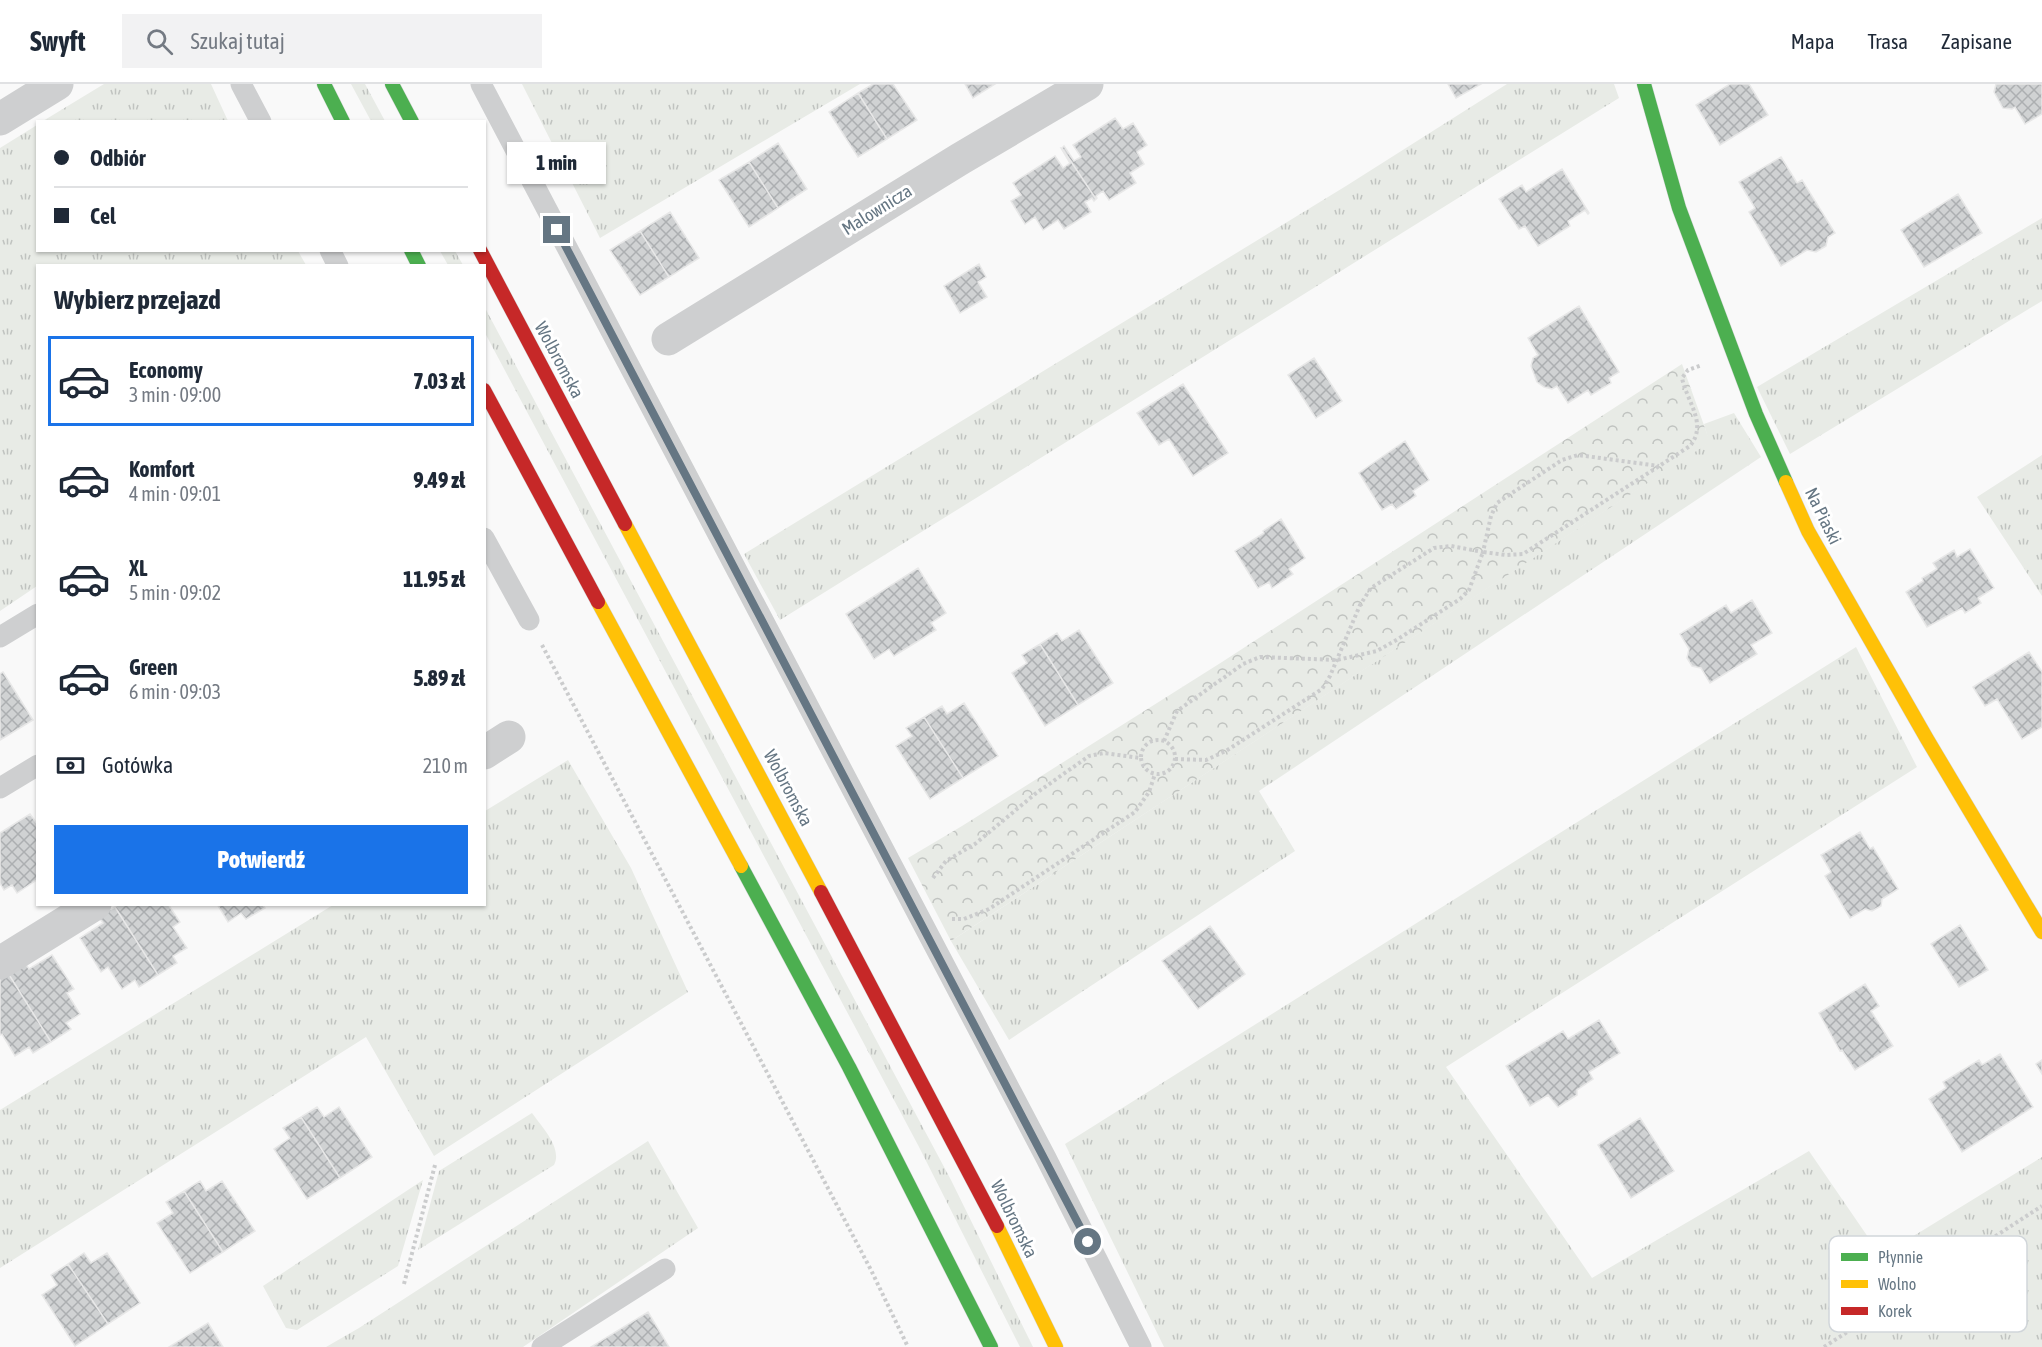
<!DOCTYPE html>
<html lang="pl">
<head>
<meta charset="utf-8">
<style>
  :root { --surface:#fff; --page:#f2f2f3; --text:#1f2937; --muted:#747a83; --line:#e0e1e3; --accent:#1a73e8 }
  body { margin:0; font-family:"Asap Condensed",sans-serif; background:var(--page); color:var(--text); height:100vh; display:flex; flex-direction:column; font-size:22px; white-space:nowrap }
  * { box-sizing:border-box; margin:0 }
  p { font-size:20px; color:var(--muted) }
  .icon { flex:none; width:33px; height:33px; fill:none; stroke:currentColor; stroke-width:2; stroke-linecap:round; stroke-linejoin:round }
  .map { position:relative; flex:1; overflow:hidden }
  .panel { position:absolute; left:36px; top:180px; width:450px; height:642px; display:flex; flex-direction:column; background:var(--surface); border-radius:0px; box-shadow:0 2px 4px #0004 }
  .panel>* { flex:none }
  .guide { position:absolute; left:36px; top:36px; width:450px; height:132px; border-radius:0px; box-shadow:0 2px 4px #0004; display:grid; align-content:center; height:132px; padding:0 18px; background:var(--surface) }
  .end { position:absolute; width:27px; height:27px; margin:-14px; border:8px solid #657683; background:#fff; box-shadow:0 0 0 3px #fff }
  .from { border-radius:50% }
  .bubble { position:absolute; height:42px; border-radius:0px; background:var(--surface); box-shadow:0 2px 4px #0004; font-size:20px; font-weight:800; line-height:42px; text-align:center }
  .guide b { display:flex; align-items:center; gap:21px; height:57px; font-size:22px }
  .guide b+b { border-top:2px solid var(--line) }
  .guide i { width:15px; height:15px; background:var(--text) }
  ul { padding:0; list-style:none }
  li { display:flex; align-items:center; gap:18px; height:90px; margin:0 12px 9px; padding:0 6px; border:3px solid transparent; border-radius:0px }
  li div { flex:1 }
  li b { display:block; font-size:22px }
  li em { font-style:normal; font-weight:800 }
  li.on { border-color:var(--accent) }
  li>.icon { width:54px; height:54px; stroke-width:1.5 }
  h2 { padding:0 18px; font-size:27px; line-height:72px }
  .pay { display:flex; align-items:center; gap:15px; height:66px; padding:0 18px; font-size:22px }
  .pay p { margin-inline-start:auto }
  .button { display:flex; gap:12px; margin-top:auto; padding:12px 18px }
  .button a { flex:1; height:69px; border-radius:0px; background:var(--accent); color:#fff; font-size:24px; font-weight:800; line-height:69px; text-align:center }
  header { display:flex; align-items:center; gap:36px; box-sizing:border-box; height:84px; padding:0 30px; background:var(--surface); border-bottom:2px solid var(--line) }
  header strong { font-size:28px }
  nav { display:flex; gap:33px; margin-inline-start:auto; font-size:21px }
  .search { width:420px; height:54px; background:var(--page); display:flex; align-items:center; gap:15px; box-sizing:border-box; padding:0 21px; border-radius:0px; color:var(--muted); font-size:22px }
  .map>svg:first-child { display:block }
</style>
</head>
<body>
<header>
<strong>Swyft</strong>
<div class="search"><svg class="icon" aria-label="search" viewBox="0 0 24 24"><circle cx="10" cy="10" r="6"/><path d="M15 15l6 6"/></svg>Szukaj tutaj</div>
<nav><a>Mapa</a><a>Trasa</a><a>Zapisane</a></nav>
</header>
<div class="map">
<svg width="2042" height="1263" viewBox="0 0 2042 1263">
  <defs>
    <pattern id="grass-tufts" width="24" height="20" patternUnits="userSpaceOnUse" patternTransform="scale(1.5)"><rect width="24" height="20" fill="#e8ebe6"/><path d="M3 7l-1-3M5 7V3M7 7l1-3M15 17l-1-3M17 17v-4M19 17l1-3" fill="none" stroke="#c0c3c0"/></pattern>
    <pattern id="park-crowns" width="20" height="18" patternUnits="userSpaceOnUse" patternTransform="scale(1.5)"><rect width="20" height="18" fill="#e8ebe6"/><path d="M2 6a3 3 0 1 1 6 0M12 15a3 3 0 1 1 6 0" fill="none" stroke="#c0c3c0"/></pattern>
    <pattern id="building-cross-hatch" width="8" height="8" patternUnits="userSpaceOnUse" patternTransform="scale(1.5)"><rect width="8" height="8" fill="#d0d2d3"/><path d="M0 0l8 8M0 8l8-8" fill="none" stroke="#acafb1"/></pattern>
  </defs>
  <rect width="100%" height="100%" fill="#f9f9f9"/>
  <!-- grass -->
  <path fill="url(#grass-tufts)" d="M104,0H211L228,37H43Z
    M351,0H365L385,37H371Z
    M522,0H860L600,154Z
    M1507,0H1614L1619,14L780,536L744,470L1346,102Z
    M37,41L38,166L298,167L306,181L38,182L37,502L0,527V64Z
    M2042,134V217L1790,370L1757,303Z
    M440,167H455L463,181H448Z
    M484,222L951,1096L1033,1263H1020L918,1061L485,249Z
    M1734,329L1761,373L1259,707L1295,767L1009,956L951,857L1709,358L1704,340Z
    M2042,371V512L1977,413Z
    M1856,563L1917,683L1446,983L1592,1194L1809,1067L1881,1172L2042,1073V1263H1164L1065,1060Z
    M568,676L631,784L688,908L434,1072L366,953L0,1184V1026L333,821L484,820L485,727Z
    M532,1029C541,1042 563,1064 554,1081L418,1166L439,1087Z
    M648,1057L698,1144L523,1263H326L359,1244Z
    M423,1096L398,1182L297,1246L286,1244L263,1202Z"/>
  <!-- park -->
  <path fill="url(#park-crowns)" d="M1682,280L1710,358L951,857L908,774L962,742L1222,578Z"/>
  <!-- building -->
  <path fill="url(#building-cross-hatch)" stroke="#e8e8e8" stroke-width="1.5" d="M873,0H893L917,36L887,55L858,9Z
    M965,0H995L973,14Z
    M1448,0H1481L1456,14Z
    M1730,0H1749L1768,31L1720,61L1696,21Z
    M1996,0H2042V30L2025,40L2015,23L2012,25L2003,24L1994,8Z
    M858,9L887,55L858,73L829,28Z
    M1115,34L1123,45L1133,39L1147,61L1137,68L1144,80L1130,89L1136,99L1109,116L1103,107L1096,112L1097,114L1096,115L1062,64L1064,62L1074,77L1081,73L1073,61Z
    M778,59L807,105L778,124L749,78Z
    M1061,64H1062L1096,115L1094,117L1092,114L1085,118L1091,128L1064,145L1058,136L1043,146L1035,133L1025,140L1011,117L1021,111L1013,99L1055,72L1063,84L1070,79Z
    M1781,73L1797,99L1802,96L1835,149L1828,153L1826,162L1816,168L1807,166L1781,182L1749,128L1755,124L1739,98Z
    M749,78L778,124L749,143L719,96Z
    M1562,85L1589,129L1588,130L1585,126L1568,137L1570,142L1538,162L1525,142L1519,145L1499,115L1522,101L1526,108Z
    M1958,110L1982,149L1924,183L1901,146Z
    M670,128L699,174L669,193L640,147Z
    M640,147L669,193L640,211L610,166Z
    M979,180L986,193L978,198L987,213L960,229L944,202Z
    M1579,222L1619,288L1609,294L1611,299L1591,311L1588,306L1568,319L1557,302L1552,305L1544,303L1537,298L1531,282L1533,274L1538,271L1528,254Z
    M1314,274L1342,317L1316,334L1288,291Z
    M1183,300L1228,369L1193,392L1169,355L1159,361L1137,329Z
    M1405,357L1429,396L1413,407L1416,412L1396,425L1392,420L1382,426L1359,389Z
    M1281,435L1305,474L1289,485L1293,490L1272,504L1269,498L1258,504L1235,467L1264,449L1263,447Z
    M1970,465L1994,504L1978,514L1981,519L1965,529L1962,524L1927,543L1906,508L1923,497L1922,494L1937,485L1933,479L1954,466L1957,473Z
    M918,484L946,529L931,539L936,546L894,572L889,565L874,575L846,530Z
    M1752,516L1772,549L1751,561L1757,570L1710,599L1701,584L1692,582L1687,574L1689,565L1680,550L1726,521L1731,529Z
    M1079,546L1113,599L1078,621L1040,560L1057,549L1062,557Z
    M1040,560L1078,621L1045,642L1012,589L1027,579L1022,571Z
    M2029,568L2042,588V643L2022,655L1997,615L1985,622L1973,603Z
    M3,588L33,636L0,656V590Z
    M964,619L998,672L963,694L924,633L942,622L947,630Z
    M924,633L963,694L930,715L896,662L912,652L906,644Z
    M30,730L38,741V795L17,809L12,801L4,806L0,799V749Z
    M1860,748L1870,765L1873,763L1898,805L1882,815L1881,822L1872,827L1865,825L1850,834L1825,792L1831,788L1821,771Z
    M118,820H168L180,838L173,843L187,864L173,872L177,879L158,891L115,823Z
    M217,820H262L265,824L246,835L241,829L228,838Z
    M115,823L158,891L139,903L135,896L122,905L108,883L101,888L80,854L103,839L98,832Z
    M1960,841L1988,886L1959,903L1931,860Z
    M1210,842L1245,890L1198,925L1162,877Z
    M52,871L74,905L67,909L80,930L66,939L71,945L51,958L8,889L25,879L29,885Z
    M8,889L51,958L33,969L29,963L15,972L2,950L0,951V894Z
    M1865,900L1879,922L1871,927L1893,962L1855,986L1842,966L1840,967L1819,929Z
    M1599,936L1620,969L1589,988L1593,995L1577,1006V1011L1558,1023L1548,1011L1530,1022L1506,982L1563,947L1568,955Z
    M2000,970L2033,1023L1962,1068L1929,1015L1946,1004L1943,998L1979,976L1982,981Z
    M2042,976V990L2036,980Z
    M317,1023L324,1033L339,1023L372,1073L340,1094L301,1033Z
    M301,1033L340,1094L307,1115L274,1065L290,1054L283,1044Z
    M1640,1034L1674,1087L1631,1114L1598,1061Z
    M200,1097L206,1107L222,1097L255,1147L223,1168L184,1107Z
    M184,1107L223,1168L190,1189L157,1139L173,1129L166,1118Z
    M84,1169L91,1179L107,1169L140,1219L108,1240L68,1180Z
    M68,1180L108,1240L75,1262L42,1211L57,1201L51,1191Z
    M648,1228L669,1263H591Z
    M208,1239L223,1263H169Z"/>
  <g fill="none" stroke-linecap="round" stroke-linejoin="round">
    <!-- fast casing -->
    <g stroke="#d5d6d7" stroke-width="15">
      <path id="fast" d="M324,0L343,38
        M392,0L412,38
        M1644,0L1679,124L1756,330L1786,398
        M411,166L419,182
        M741,782L849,983L991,1263"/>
    </g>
    <!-- slow casing -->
    <g stroke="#d5d6d7" stroke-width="15">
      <path id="slow" d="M1786,398L1808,447L1927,655L2042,848
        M625,440L821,808
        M598,518L741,782
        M997,1142L1056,1263"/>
    </g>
    <!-- jam casing -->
    <g stroke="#d5d6d7" stroke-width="15">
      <path id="jam" d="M480,166L625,440
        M484,306L598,518
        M821,808L997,1142"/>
    </g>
    <!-- path -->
    <path stroke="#cbcccd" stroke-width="4" stroke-dasharray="3 3" stroke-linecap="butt" d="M542,561L871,1186L908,1263
      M1141 673a17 17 0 1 1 34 0a17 17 0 1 1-34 0Z
      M1164,657L1177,627L1243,580L1260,573L1337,576L1377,567L1398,555L1460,515L1469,506L1483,468L1506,471L1523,470L1690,362C1708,340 1687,318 1682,294L1688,286L1702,281
      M1175,675L1206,676L1226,667L1322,605L1330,592L1360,521L1371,504L1434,464L1451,462L1483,468L1491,432L1497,419L1562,376L1578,371L1659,382
      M933,794L946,777L975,760L1035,710L1089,672L1104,669L1140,674
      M952,835H964L989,825L1135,728L1149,708L1155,690
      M404,1200L435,1081
      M1824,1263L2042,1122"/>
    <!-- lane -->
    <path stroke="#cecfd0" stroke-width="21" d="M241,0L261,38
      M481,0L1046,1074L1141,1263
      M330,166L338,182
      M484,454L529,536
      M0,553L38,530
      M0,704L38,681
      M542,1263L665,1185"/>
    <!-- street -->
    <path stroke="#cecfd0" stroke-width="33" d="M0,35L57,0
      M668,255L960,75L1087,0
      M484,669L509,653
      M0,879L95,820"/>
    <!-- fast -->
    <use href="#fast" stroke="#4caf50" stroke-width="14"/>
    <!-- slow -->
    <use href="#slow" stroke="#ffc107" stroke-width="14"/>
    <!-- jam -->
    <use href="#jam" stroke="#c62828" stroke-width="14"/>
  </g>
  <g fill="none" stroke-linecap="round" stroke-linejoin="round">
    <!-- route -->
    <path stroke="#657683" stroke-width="8" d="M557,146L1088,1158"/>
  </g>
  <g text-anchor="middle" stroke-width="6" stroke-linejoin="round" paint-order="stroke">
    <!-- street labels -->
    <g font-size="18" fill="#657683" stroke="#fff">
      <text transform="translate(877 126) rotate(-32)" y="6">Malownicza</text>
      <text transform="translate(559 276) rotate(62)" y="6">Wolbromska</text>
      <text transform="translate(1823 432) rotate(64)" y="6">Na Piaski</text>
      <text transform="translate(788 704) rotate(62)" y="6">Wolbromska</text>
      <text transform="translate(1014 1135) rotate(64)" y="6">Wolbromska</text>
    </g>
  </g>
  <!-- legend -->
  <rect x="1829" y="1152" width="198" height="96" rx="9" fill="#fff" stroke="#d1d6da" stroke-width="1.5"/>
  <rect x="1841" y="1169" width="27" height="8" fill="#4caf50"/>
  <rect x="1841" y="1196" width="27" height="8" fill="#ffc107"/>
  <rect x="1841" y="1223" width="27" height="8" fill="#c62828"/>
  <g font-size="16" fill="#657683">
    <text x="1878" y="1179">Płynnie</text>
    <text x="1878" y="1206">Wolno</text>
    <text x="1878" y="1233">Korek</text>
  </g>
</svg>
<i class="end from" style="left:1088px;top:1158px"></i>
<i class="end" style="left:557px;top:146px"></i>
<div class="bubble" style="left:507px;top:58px;width:99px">1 min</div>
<div class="guide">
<b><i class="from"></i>Odbiór</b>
<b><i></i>Cel</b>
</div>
<section class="panel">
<h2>Wybierz przejazd</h2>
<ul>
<li class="on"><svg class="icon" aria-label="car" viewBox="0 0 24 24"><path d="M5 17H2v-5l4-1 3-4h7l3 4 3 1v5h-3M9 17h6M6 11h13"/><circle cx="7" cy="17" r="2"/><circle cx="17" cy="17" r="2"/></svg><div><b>Economy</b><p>3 min · 09:00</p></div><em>7.03 zł</em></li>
<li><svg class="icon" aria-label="car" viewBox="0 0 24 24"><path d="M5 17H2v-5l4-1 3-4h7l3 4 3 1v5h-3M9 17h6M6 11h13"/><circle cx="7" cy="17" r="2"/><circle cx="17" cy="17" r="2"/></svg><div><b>Komfort</b><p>4 min · 09:01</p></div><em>9.49 zł</em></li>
<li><svg class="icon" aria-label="car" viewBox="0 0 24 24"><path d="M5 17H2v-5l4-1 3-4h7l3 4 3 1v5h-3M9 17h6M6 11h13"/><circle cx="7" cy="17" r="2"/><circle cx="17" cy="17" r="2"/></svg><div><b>XL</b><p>5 min · 09:02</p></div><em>11.95 zł</em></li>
<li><svg class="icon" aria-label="car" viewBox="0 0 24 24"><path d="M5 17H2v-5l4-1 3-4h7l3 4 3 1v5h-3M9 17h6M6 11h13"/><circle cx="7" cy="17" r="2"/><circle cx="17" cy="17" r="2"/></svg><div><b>Green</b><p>6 min · 09:03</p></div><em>5.89 zł</em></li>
</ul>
<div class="pay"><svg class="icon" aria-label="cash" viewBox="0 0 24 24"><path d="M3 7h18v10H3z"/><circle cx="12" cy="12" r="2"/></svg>Gotówka<p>210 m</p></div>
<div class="button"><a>Potwierdź</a></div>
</section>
</div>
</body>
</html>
